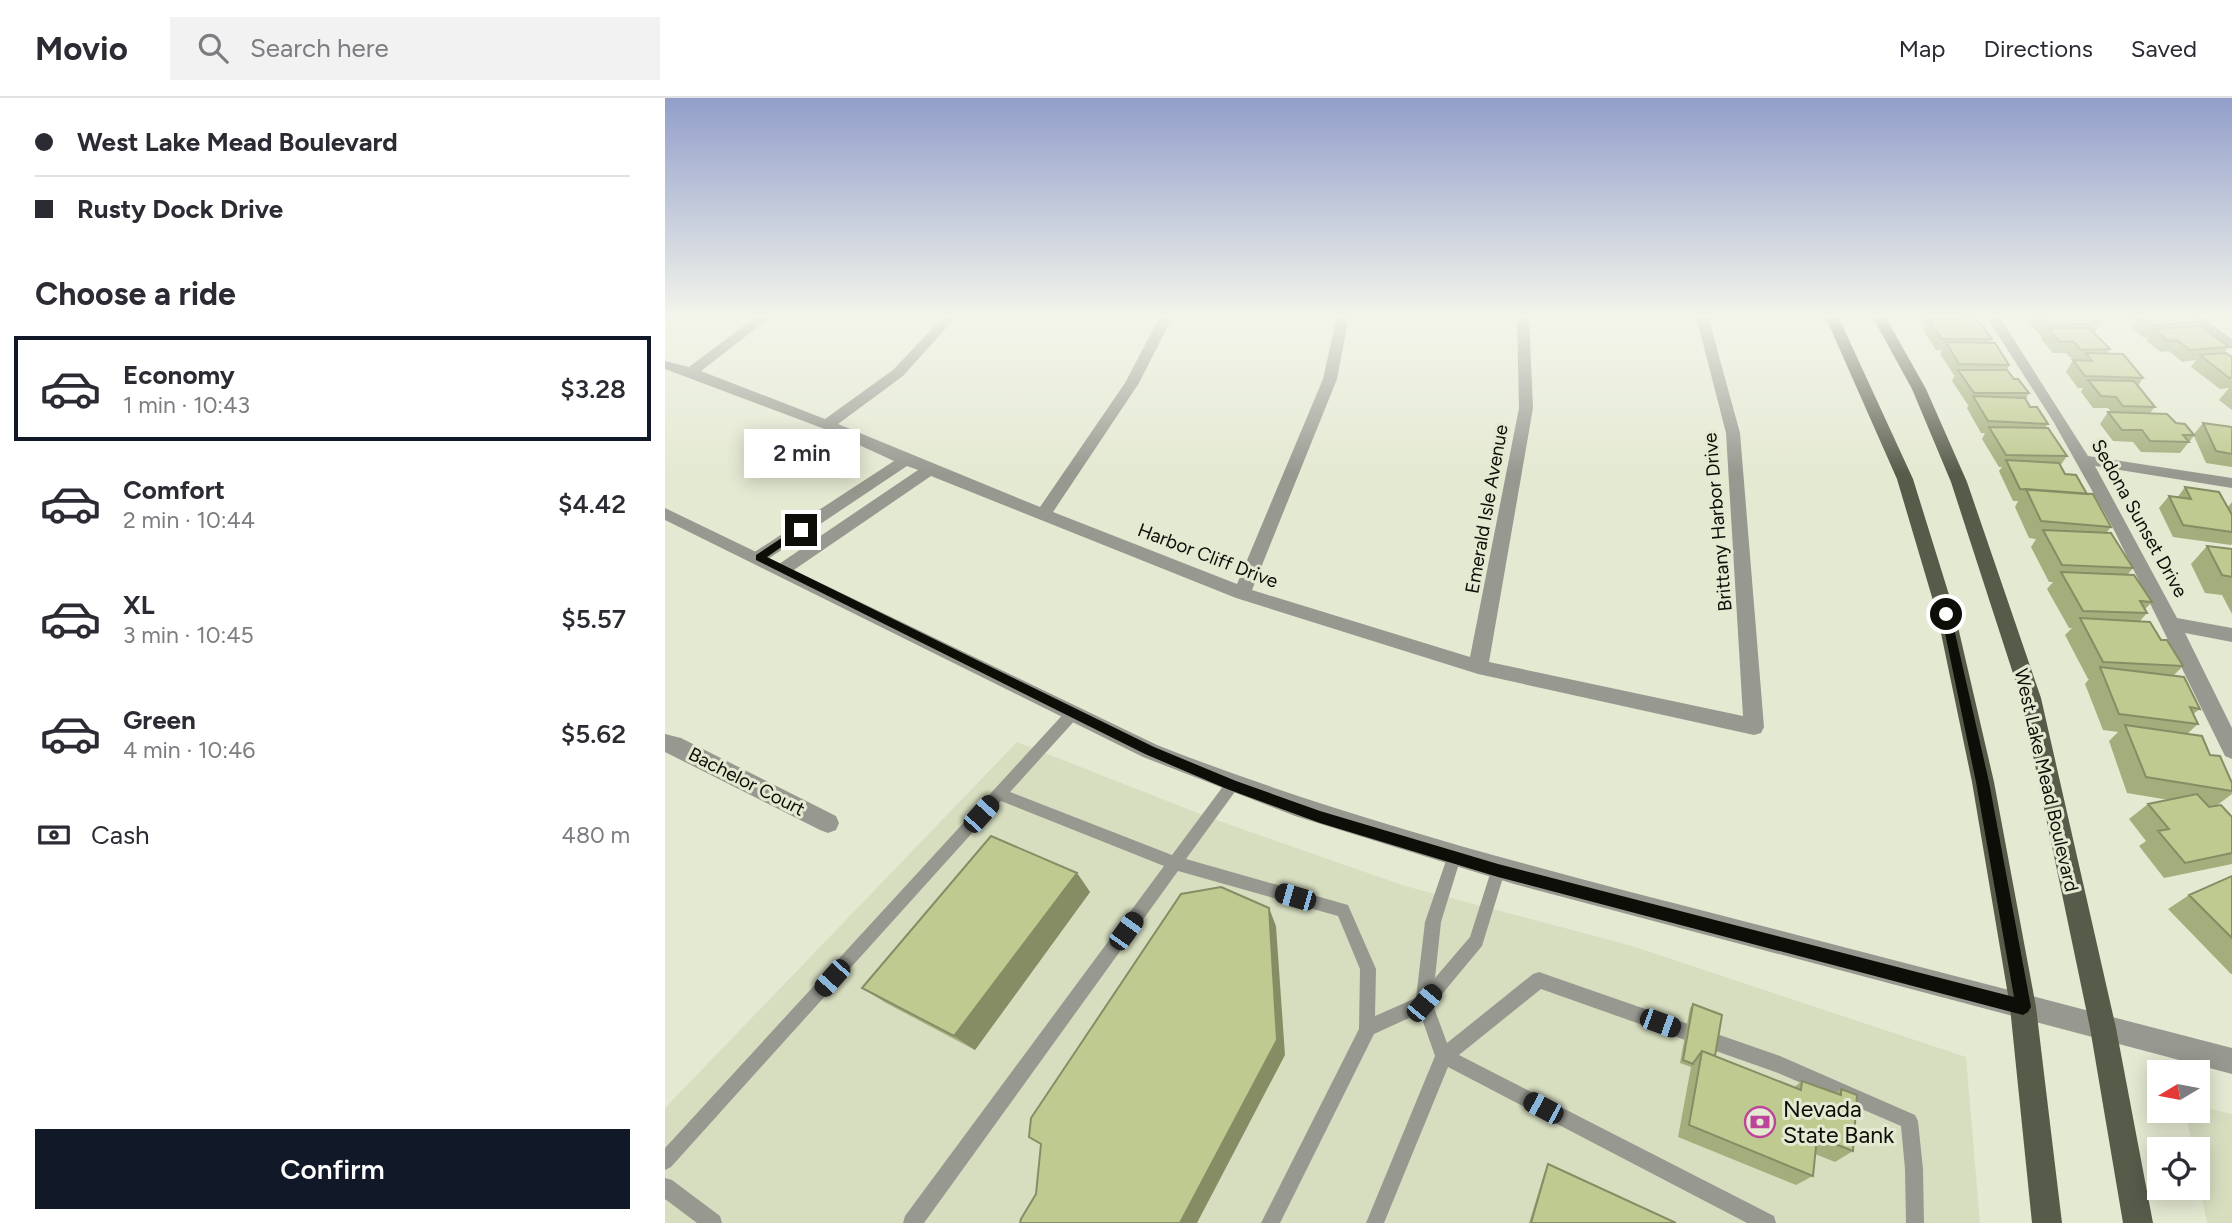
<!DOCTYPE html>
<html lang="en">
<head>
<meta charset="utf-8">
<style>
  :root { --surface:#fff; --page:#f2f2f3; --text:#2b2b33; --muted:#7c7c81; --line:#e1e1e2; --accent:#111827 }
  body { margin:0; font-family:Figtree,sans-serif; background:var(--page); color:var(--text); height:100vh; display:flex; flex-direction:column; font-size:26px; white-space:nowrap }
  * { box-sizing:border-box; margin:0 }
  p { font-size:23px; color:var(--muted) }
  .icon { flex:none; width:38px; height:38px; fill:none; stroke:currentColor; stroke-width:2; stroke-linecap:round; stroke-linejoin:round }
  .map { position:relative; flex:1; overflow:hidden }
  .drawer { display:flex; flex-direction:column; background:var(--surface); width:665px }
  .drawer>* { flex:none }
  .hud { display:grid; align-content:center; height:154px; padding:0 35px; background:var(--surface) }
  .needle { width:46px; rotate:260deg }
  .fabs { position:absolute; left:1482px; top:962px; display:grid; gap:14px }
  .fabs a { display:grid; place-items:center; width:63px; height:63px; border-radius:0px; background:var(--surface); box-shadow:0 4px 18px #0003; font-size:35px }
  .end { position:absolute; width:32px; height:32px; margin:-16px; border:9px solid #0d0e07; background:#fff; box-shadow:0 0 0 4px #fff }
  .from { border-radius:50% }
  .bubble { position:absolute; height:49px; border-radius:0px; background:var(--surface); box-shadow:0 4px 18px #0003; font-size:23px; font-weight:600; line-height:49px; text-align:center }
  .car { position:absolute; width:21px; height:42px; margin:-21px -10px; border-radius:9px; box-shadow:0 0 5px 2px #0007; background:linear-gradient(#222 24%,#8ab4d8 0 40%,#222 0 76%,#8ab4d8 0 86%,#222 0) }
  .hud b { display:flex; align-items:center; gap:24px; height:66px; font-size:26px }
  .hud b+b { border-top:2px solid var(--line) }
  .hud i { width:18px; height:18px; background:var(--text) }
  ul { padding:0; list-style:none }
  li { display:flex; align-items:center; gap:21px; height:105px; margin:0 14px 10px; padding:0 21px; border:4px solid transparent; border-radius:0px }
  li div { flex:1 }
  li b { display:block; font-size:26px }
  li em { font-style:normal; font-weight:600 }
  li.active { border-color:var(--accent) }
  li>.icon { width:63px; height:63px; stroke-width:1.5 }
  h2 { padding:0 35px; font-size:32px; line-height:84px }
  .pay { display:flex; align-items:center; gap:18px; height:77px; padding:0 35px; font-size:26px }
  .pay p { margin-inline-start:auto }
  .primary-button { display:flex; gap:14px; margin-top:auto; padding:14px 35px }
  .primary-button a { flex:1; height:80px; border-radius:0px; background:var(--accent); color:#fff; font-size:28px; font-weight:600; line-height:80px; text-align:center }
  header { display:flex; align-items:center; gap:42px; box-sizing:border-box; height:98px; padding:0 35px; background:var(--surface); border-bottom:2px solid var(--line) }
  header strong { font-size:33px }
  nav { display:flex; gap:38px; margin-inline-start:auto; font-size:24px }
  .search { width:490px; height:63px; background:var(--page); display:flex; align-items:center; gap:18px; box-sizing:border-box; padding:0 24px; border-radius:0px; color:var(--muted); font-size:26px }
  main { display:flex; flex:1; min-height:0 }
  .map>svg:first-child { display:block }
</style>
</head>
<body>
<header>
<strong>Movio</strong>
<div class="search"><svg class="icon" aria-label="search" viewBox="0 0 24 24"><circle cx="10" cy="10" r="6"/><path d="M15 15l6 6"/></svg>Search here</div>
<nav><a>Map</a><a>Directions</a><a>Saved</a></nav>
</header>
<main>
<section class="drawer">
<div class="hud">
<b><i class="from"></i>West Lake Mead Boulevard</b>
<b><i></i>Rusty Dock Drive</b>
</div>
<h2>Choose a ride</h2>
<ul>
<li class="active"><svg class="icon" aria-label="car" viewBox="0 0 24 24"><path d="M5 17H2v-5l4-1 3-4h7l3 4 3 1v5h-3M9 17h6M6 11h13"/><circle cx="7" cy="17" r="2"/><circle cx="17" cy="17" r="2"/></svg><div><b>Economy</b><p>1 min · 10:43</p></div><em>$3.28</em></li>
<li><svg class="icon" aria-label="car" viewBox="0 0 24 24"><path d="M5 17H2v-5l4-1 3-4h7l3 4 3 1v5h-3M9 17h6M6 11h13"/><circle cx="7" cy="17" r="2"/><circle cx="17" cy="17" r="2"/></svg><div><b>Comfort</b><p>2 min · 10:44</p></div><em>$4.42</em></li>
<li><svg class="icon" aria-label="car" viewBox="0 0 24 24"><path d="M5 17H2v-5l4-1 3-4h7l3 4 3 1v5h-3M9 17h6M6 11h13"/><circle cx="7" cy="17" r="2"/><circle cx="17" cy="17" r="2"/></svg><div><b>XL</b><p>3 min · 10:45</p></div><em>$5.57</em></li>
<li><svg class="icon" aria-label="car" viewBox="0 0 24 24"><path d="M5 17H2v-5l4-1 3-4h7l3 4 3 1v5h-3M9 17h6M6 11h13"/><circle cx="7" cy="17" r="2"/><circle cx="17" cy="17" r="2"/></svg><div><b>Green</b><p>4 min · 10:46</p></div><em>$5.62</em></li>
</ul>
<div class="pay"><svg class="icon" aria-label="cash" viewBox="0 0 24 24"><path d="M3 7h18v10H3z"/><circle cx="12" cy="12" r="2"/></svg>Cash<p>480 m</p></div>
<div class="primary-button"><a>Confirm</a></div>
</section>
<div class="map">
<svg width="1567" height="1125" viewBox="0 0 1567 1125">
  <rect width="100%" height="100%" fill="#e4e9d2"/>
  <!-- built -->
  <path fill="#d7dec0" d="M352,644L543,719L740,788L964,847L1301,959L1315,1125H0V1010Z
    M1533,1008L1567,1016V1125H1542L1533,1078V1052H1528L1520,1013H1533Z"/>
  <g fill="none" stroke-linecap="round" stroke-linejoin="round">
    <!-- service -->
    <path fill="#979990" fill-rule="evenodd" d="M408,610L413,611L414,615L413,619L345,694L507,757L562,683L567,681L572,683L574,687L572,691L521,761L683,807L711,871L710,918L751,900L760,824L784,754L789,752L794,754L796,759L776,824L770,880L805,839L826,773L828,768L833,766L838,768L840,773L817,848L768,907L782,945L868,876L874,874L1115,958L1250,1017L1253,1023L1258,1071L1259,1125H1241L1240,1071L1236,1028L1113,975L876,891L794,957L1109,1118L1111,1125H1082L783,969L719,1125H701L770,958L755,915L709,936L615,1125H596L694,931L695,871L673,818L513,773L259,1125H238L240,1118L499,768L336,703L6,1069L0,1072V1050L403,611Z
      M0,1080L7,1082L55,1118L57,1125H32L0,1101Z"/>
    <!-- minor -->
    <path fill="#979990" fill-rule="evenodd" d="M92,218H107L36,273L160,321L228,272L279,218H292L238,278L173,326L375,409L460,285L495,218H508L474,285L388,414L572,486L658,281L672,218H684L672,281L587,492L805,559L854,310L852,218H864L868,310L824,564L1078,618L1061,335L1031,218H1043L1075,335L1099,629L1096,635L1089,637L813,576L571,500L266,378L123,476H111L108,472L111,468L253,372L242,368L100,463H88L85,459L88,455L229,363L157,330L0,271V263L24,269Z
      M1321,218H1334L1423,358L1567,380V390L1430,368L1512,520L1567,530V544L1520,535L1567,630V661L1560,658L1448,430L1388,323Z
      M1520,218H1535L1567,241V251Z
      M0,636L16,640L171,718L174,725L171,732L163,735L155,732L0,654Z"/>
    <!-- tertiary -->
    <path fill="#979990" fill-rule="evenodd" d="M0,410L492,647C683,722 880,772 1078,823C1241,865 1404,908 1567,950V976L849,786L630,718L478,659L0,422Z"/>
    <!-- primary -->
    <path fill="#575b4a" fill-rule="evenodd" d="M1160,218H1173L1248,381L1290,516L1329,684L1371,909L1397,1125H1367L1345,909L1307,684L1272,516L1232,381Z
      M1207,218H1220L1261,291L1302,384L1376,600L1451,930L1488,1125H1458L1425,930L1356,600L1286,384L1247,291Z"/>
  </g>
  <!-- wall -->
  <path fill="#a4ae7c" d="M1253,218H1306L1305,220L1327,241L1324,245L1344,267L1342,272L1349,281L1364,295L1361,301L1365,309L1383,326L1380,330L1402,358L1395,368L1400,376L1422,396L1446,429L1441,435L1468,470L1463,476L1487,504L1480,511L1482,515L1474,524L1496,542L1518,568L1508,578L1535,611L1528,616L1533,626L1522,636L1545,657L1567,685V696L1551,708L1567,719V766L1499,780L1474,748L1481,743L1464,721L1483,706L1504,702L1462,695L1444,643L1453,634L1438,632L1420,586L1424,581H1423L1400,537L1407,530H1404L1382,491L1388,484H1384L1366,449L1371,441L1364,440L1350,409L1353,403H1348L1334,373L1337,369H1334L1317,341L1320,335H1316L1302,310L1304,307H1303L1287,283L1290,277H1289L1275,256L1277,252H1271L1258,232L1260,227Z
    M1367,218H1433L1437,223L1430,234H1429L1445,251L1442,256L1478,280L1473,288L1490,309L1485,315L1511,325L1529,336L1538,325L1567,329V369L1541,365L1529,338L1515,355L1476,354L1468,344L1448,343L1435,326L1443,314H1446L1443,310H1428L1416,294L1418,290H1413L1401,274L1408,262L1401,255H1388L1376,241L1378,238H1376L1363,224Z
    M1463,218H1527L1535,224L1532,228L1564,249L1559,255L1567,259V312L1554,302L1564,290L1555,291L1526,269L1531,262L1517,264L1504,253L1496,254L1481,243L1484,239L1479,240L1466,229L1470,224L1463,219Z
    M1520,389L1563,409L1567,404V446L1566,447L1508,439L1494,410L1504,398L1512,400Z
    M1542,448L1567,451V516L1557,497L1540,495L1526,466Z
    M412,775L425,794L310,952L221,905L197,890Z
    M1567,778V876H1566L1503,811L1524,797Z
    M1028,906L1050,958L1128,990L1137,983L1170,995L1176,991L1188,1053L1170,1064L1150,1056L1148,1078L1131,1087L1013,1039L1026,969L1015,965L1025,910Z
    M883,1066L1011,1125H864L879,1076Z"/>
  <!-- shaded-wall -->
  <path fill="#868d65" d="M412,775L425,794L310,952L289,938Z
    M604,810L611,828L620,957L532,1125H515Z"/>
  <!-- building -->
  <path fill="#bfca90" stroke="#868d65" stroke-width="2" d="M1374,218H1433L1437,223H1428L1431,226L1382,227Z
    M1474,218H1527L1535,224L1487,228Z
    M1311,220L1327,241H1277L1263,221Z
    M1535,228L1564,249L1525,252L1512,242L1503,243L1489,231Z
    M1383,230H1424L1445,251L1416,252L1408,243L1395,244Z
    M1281,244L1330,245L1344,267L1294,266Z
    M1421,255L1458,256L1478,280L1420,278L1408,262L1427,263Z
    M1561,255L1567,259V279L1564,280L1535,257Z
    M1293,272H1342L1349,281H1353L1364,295H1309Z
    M1423,282L1469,283L1490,309L1458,308L1451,299L1436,298Z
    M1308,298L1360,300L1365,309H1372L1383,326L1323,323Z
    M1443,314L1502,316L1511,325L1520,326L1529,337H1518L1524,344L1485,343L1477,332H1457Z
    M1538,325L1567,329V356L1551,353Z
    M1324,329L1383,330L1402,358L1341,357Z
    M1341,362L1394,365L1400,376L1411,377L1422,396L1355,391Z
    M1520,389L1554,394L1567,417V434L1518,427L1504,398L1526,401Z
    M1361,391L1428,396L1446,429L1376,423Z
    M1378,432L1446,435L1468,470L1397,467Z
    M1542,448L1567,451V479L1557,477Z
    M1396,474L1469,477L1487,504L1475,503L1482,515L1418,513Z
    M1415,520L1485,524L1496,542H1502L1518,568L1438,564Z
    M1435,569L1519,579L1535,611L1525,609L1533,626L1454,616Z
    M1460,627L1537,638L1545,657L1555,658L1567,685V693L1481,679Z
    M1532,696L1544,709L1556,707L1567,719V755L1520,765L1493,733L1504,731L1483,706Z
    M326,738L412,775L289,938L197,890Z
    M1567,778V840L1524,797Z
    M556,789L604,810L612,942L515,1125H355L356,1121L371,1096L376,1046L364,1039L366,1020L516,796Z
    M1028,906L1057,917L1050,958L1037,953L1029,964L1028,966L1018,962Z
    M1037,953L1136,992L1137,983L1176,997V991L1192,997L1188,1053L1152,1039L1148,1078L1024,1027Z
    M883,1066L1011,1125H866Z"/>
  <!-- sky -->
  <linearGradient id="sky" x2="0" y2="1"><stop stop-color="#929eca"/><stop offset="0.58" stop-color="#f3f5eb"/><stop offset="1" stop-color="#f3f5eb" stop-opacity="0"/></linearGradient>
  <rect width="1567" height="376" fill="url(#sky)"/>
  <!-- route -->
  <path fill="#0d0e07" d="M133,429L141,432L102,459L489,649L571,683L655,713L833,766L1349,899L1311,684L1276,516L1277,513H1285L1324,684L1366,909L1363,914L1358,917L833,779L655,725L562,691L480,656L91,462V457Z"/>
  <!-- icons -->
  <defs>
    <g id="bank-ring" transform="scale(1.575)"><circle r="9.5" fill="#e4e9d2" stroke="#bc4499" stroke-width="1.5"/><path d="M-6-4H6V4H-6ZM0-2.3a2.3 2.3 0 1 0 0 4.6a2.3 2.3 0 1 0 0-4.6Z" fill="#bc4499"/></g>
  </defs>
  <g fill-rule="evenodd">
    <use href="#bank-ring" x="1095" y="1024"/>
  </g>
  <g text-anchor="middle" stroke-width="6" stroke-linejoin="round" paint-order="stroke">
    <!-- street labels -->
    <g font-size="19" fill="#0d0e07" stroke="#e4e9d2">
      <text transform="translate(821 411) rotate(-80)" y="7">Emerald Isle Avenue</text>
      <text transform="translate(1475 420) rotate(61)" y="7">Sedona Sunset Drive</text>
      <text transform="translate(1052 424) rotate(-95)" y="7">Brittany Harbor Drive</text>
      <text transform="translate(543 457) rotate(21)" y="7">Harbor Cliff Drive</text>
      <text transform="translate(1382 682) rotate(77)" y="7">West Lake Mead Boulevard</text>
      <text transform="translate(82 683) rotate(27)" y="7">Bachelor Court</text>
    </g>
    <!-- near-poi labels -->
    <g font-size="23" fill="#0d0e07" stroke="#e4e9d2" text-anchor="start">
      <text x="1118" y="1019">Nevada<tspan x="1118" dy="26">State Bank</tspan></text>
    </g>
  </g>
</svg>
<div class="fabs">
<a><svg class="needle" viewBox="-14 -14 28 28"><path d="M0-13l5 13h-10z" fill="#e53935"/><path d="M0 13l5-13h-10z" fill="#7c7c81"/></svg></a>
<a><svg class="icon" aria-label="locate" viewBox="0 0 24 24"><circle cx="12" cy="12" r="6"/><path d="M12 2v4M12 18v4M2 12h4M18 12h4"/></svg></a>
</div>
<i class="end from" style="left:1281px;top:516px"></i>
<i class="end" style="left:136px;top:432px"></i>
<div class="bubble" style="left:79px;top:331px;width:116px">2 min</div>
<i class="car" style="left:316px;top:716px;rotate:42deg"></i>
<i class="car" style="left:630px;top:799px;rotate:286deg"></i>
<i class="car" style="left:461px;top:833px;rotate:36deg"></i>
<i class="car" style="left:167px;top:880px;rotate:222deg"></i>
<i class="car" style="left:759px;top:905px;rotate:40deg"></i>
<i class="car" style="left:995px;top:925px;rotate:110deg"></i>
<i class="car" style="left:878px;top:1010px;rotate:298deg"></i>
</div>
</main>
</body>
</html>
